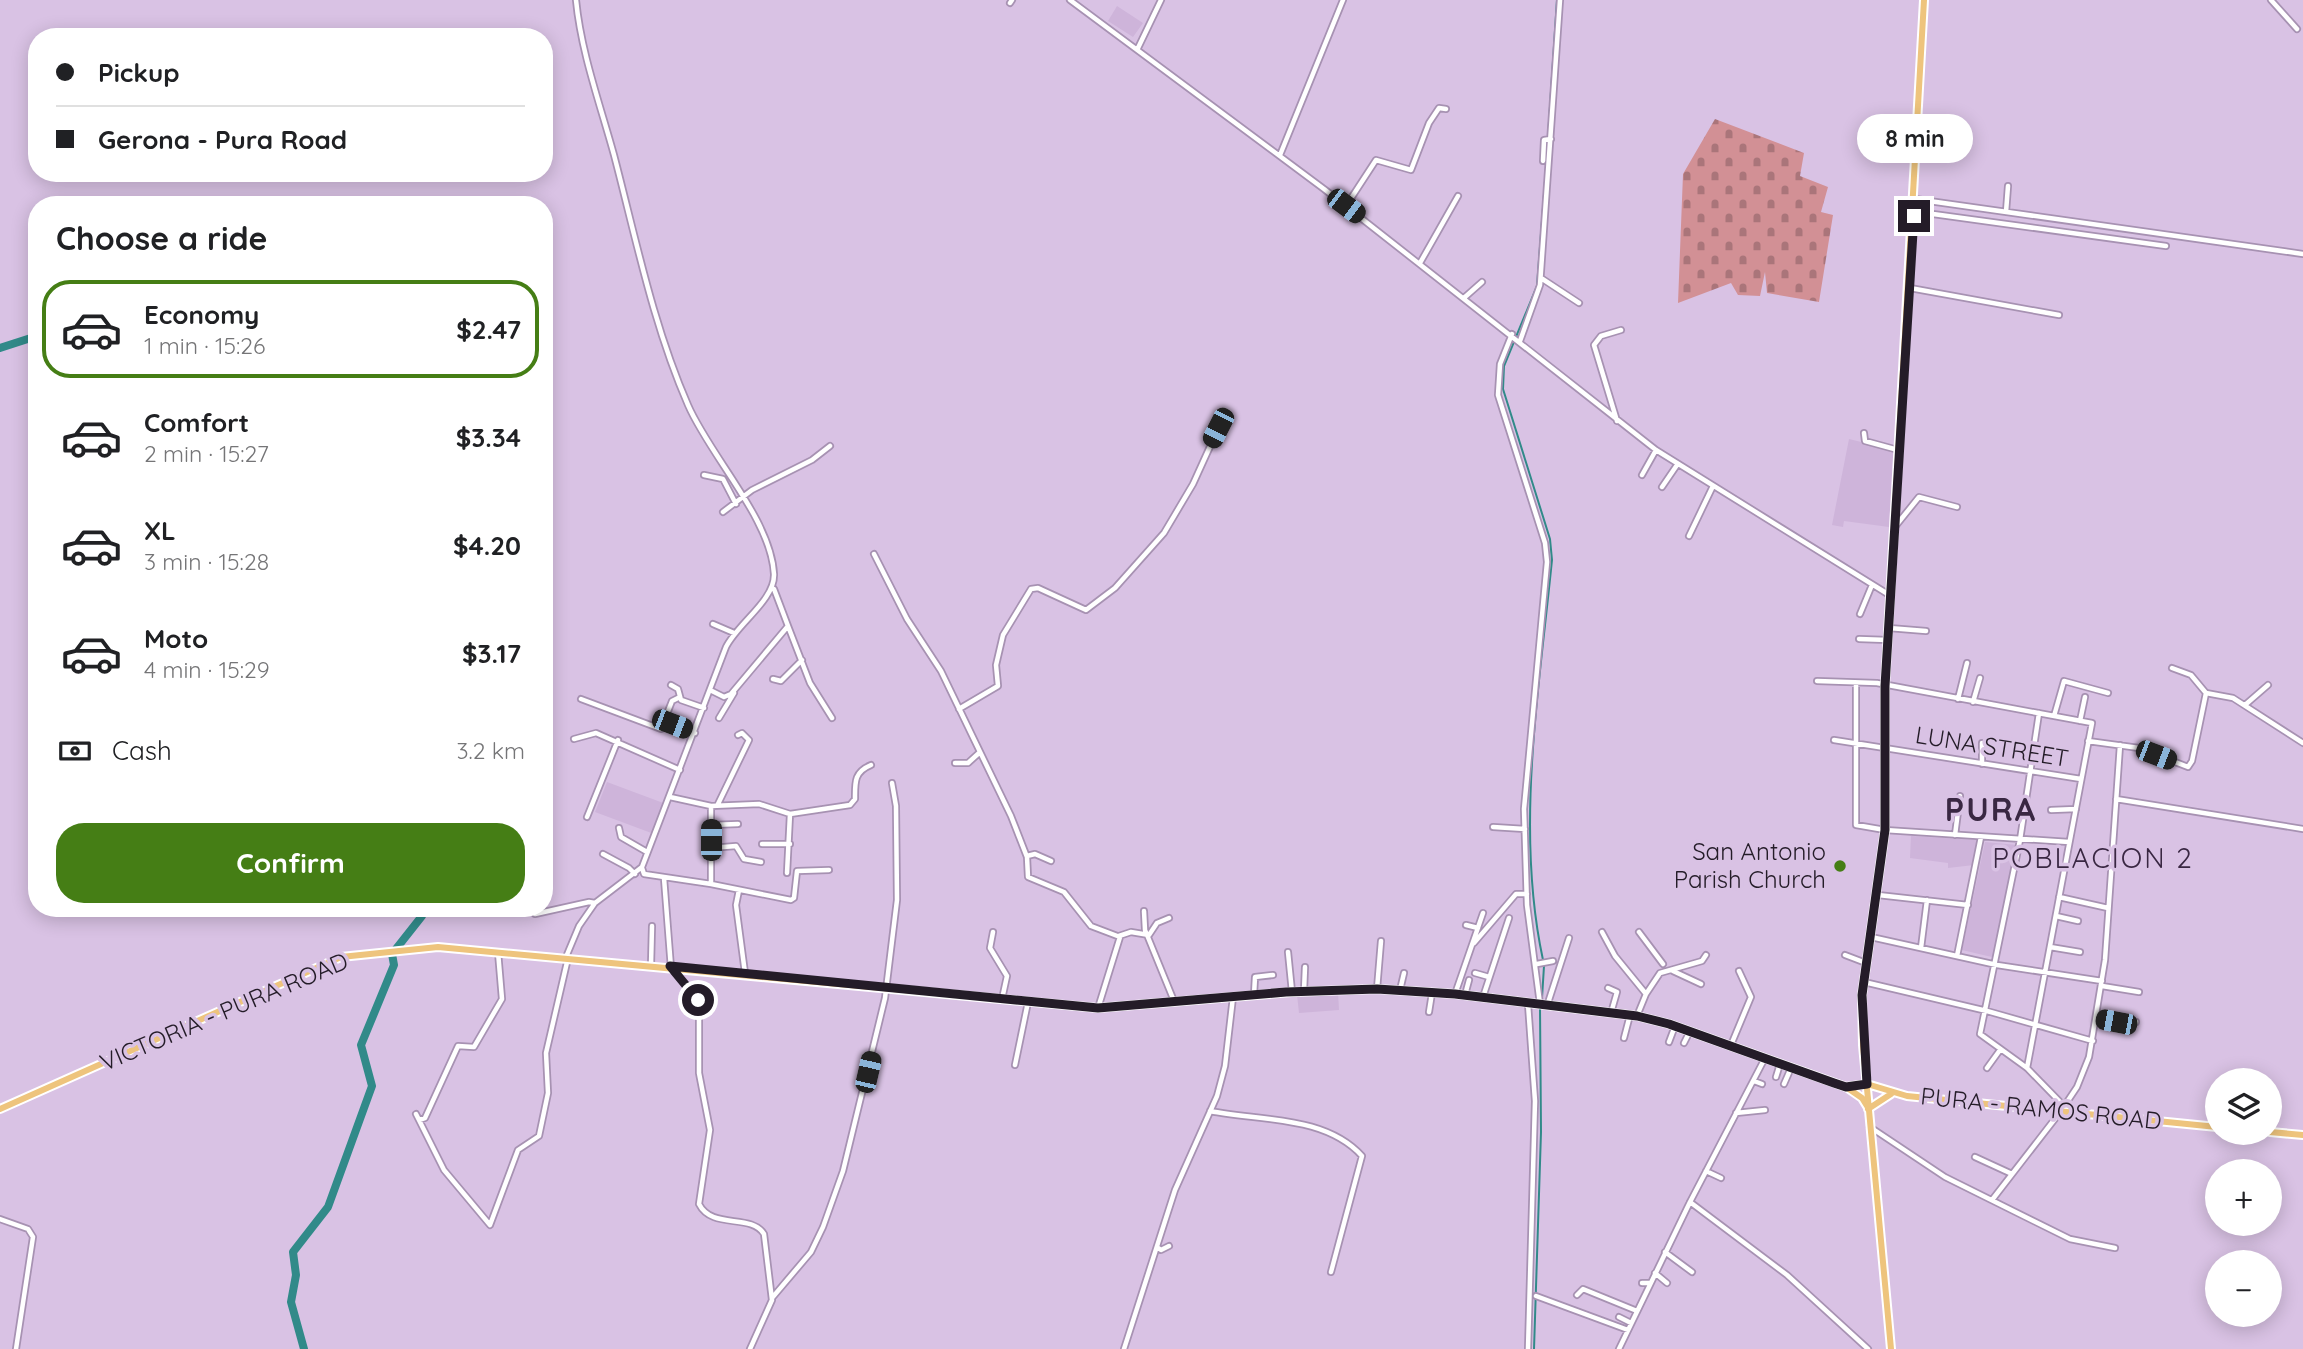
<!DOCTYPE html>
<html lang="en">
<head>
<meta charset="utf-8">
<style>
  :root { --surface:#fff; --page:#f6f6f6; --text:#202124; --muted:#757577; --line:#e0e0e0; --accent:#457e15 }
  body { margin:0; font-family:Quicksand,sans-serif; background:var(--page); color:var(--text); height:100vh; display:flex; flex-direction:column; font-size:26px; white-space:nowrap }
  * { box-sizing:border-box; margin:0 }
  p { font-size:23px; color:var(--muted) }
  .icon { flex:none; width:38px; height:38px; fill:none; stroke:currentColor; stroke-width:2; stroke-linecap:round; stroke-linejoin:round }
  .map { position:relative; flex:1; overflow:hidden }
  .drawer { position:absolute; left:28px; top:196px; width:525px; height:721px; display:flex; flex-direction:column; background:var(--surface); border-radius:28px; box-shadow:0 4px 18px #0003 }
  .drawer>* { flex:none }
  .top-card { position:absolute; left:28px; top:28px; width:525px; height:154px; border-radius:28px; box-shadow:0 4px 18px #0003; display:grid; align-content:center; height:154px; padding:0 28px; background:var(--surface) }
  .tools { position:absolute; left:2205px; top:1068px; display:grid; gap:14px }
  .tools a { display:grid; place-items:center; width:77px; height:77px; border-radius:50%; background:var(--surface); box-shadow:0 4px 18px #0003; font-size:35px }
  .end { position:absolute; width:32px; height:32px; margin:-16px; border:9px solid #241c28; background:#fff; box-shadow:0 0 0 4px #fff }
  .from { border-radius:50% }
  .bubble { position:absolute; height:49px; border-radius:24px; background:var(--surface); box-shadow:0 4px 18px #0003; font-size:23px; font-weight:700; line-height:49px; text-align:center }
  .car { position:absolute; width:21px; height:42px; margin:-21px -10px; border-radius:9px; box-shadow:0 0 5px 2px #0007; background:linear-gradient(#222 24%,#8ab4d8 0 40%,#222 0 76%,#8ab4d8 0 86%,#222 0) }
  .top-card b { display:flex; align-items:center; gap:24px; height:66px; font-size:26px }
  .top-card b+b { border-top:2px solid var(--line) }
  .top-card i { width:18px; height:18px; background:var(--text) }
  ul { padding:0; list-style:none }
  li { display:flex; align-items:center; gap:21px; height:98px; margin:0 14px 10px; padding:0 14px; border:4px solid transparent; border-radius:28px }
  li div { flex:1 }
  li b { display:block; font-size:26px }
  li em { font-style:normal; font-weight:700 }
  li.selected { border-color:var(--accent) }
  li>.icon { width:63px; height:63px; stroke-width:1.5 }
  h2 { padding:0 28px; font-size:32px; line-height:84px }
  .pay { display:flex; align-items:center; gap:18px; height:77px; padding:0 28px; font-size:26px }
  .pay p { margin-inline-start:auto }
  .cta { display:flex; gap:14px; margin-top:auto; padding:14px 28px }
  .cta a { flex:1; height:80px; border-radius:28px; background:var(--accent); color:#fff; font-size:28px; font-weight:700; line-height:80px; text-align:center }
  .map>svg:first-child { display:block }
</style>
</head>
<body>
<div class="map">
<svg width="2303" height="1349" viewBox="0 0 2303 1349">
  <defs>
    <pattern id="cemetery-stones" width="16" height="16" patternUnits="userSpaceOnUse" patternTransform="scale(1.75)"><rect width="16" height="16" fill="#d29095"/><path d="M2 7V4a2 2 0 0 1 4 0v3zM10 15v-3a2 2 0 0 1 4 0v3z" fill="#aa757a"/></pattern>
  </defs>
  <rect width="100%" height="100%" fill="#d9c2e4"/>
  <!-- built -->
  <path fill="#ceb4da" d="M1117,6L1143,23L1133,37L1108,21Z
    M1849,439L1894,450L1889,527L1844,521L1843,527L1832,525Z
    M607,782L666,804L654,834L595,812Z
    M1911,836L1977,840L1974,865L1948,868V863L1910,858Z
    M1985,842L2017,845L1996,958L1962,950Z
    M1338,992L1339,1010L1299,1013L1297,994Z"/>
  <!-- cemetery -->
  <path fill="url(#cemetery-stones)" d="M1715,119L1804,153L1800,176L1828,187L1821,212L1833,215L1819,302L1767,293L1765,272L1760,296L1738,295L1731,283L1678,303L1683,174Z"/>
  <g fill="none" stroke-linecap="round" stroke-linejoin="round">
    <!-- stream -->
    <path stroke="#318a89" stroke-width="2" d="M1548,137L1557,0
      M1543,960C1515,830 1539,691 1552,560L1550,539L1503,389L1504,366L1537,286L1548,142
      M1542,998L1544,966
      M1534,1349L1541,1132L1540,1007"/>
    <!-- river -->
    <path stroke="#318a89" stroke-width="8" d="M0,348L37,336
      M304,1349L291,1302L296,1275L293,1252L328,1207L372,1086L361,1045L394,965L392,954L422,916L423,908"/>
    <!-- minor casing -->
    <g stroke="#a792b2" stroke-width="8">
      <path id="minor" d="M1070,0L1324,189L1656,450L1891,596
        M2271,0L2297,29
        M1010,3L1012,0
        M1138,48L1161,0
        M1280,155L1343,0
        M1543,161L1544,140L1551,139
        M1915,199L2303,254
        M1346,206L1376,160L1411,170L1429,123L1439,108L1446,109
        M1914,209L1933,214
        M2006,212L2008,186
        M1914,216L1933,214L2166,246
        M1420,263L1458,196
        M1541,278L1579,303
        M1910,288L2059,315
        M1465,297L1482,282
        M1512,334L1500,364L1498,395L1545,543L1547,562L1524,809L1527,905L1540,1004
        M1520,341L1540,285L1560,0
        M1617,421L1594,345L1601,336L1621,330
        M1864,433L1865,441L1898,450
        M704,475L723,479L736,504
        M1642,475L1656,450
        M1662,487L1677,465
        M723,512L752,490L812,460L830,446
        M1894,528L1919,497L1957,507
        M1689,536L1713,486
        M874,554L907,619L941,671L1011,816L1027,857L1028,877L1064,892L1091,926L1120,937L1098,1008
        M1860,614L1872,585
        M713,624L734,633
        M788,626L810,683L832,718
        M1889,628L1926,631
        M1859,639L1888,640
        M2172,668L2191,675L2206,693L2233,698L2303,743
        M773,679L781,681L802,660
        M1817,681L1877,683L2092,723L2027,1068
        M1856,683V825L1885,830L2069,842
        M671,685L678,689L681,700L704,708
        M710,690L724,697L731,694L788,626L774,589
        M581,699L661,729L672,701L680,697
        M1958,699L1967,663
        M1973,702L1980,678
        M2245,705L2268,685
        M959,709L998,686L996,665L1003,635L1031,589L1038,588L1086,610L1115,588L1164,533L1193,484L1223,418
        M2039,713L2020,840L1980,1034L2027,1068L2064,1106
        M2054,716L2064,681L2108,693
        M719,718L734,693
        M2080,721L2085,697
        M672,724L695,733
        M574,739L596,733L680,770
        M1834,740L2081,779
        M2088,741L2139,748L2188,767L2192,761L2206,693
        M955,763H968L979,753
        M1982,764V743
        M2116,799L2303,829
        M718,804L749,740L742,733L738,735
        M711,806L759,804L790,814L850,805L855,799C855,782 854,772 871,765
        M2051,810L2076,809
        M587,817L618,740
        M711,825L738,824
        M1493,827L1525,829
        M619,828L621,837L647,852
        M1955,835L1960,796
        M762,844H790
        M711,848L736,846L744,859L761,862
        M603,854L629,868L635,874
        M1027,856L1035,854L1051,861
        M642,868L644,874L711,884V806L670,797
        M787,873L790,814
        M664,878L671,968L699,1002V1073L710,1130L699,1204C712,1230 751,1213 764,1234L772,1300L750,1349
        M711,884L791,900L794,898L797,871L829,870
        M739,890L736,905L745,973
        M1878,895L1968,905
        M2059,897L2108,908
        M1144,911L1145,930L1174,1001
        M535,914L589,902L595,903
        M2056,916L2078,921
        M1466,925L1478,928
        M993,932L990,948L1007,976L1002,999
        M1602,932L1615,956L1646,994L1637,1016
        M1639,932L1663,964
        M1119,936L1131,932L1149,935L1157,923L1169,918
        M1871,937L1997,965L2102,981
        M1474,943L1516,894H1527
        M2050,947L2080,952
        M1921,948L1927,900
        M1288,952L1292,992
        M1845,955L1866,963
        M1957,956L1981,837
        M566,957L579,926L595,903L642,867L726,647C738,623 775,600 774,574C771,519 710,456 688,405C653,325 636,239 614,155C600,104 581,52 576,0
        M1537,964L1553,961
        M651,965L652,926
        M1673,971L1701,984
        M1475,973L1489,977
        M1864,982L1987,1011L2093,1041
        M2102,986L2139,992
        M1608,988L1617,992L1611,1013
        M1377,989L1381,941
        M1400,990L1404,973
        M1304,991L1305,967
        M1455,994L1483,913
        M1646,994L1660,973L1702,961L1706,955
        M1254,995L1255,977L1273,975
        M1465,995L1469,980
        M1483,997L1509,918
        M1547,1006L1569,938
        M1429,1012L1432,993
        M2096,1018L2136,1022
        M1624,1038L1630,1015
        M1669,1042L1675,1026
        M1684,1043L1690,1031
        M1731,1045L1751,997L1739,971
        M1015,1065L1028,1002
        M1987,1068L2000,1050
        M1776,1077L1780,1064
        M1754,1081L1762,1084
        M1784,1084L1791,1068
        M1210,1111C1259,1121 1325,1115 1362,1156L1331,1272
        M1736,1113L1765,1110
        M416,1114L444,1170L490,1225L518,1150L539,1136L548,1093L546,1053L568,958
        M419,1120L425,1118L458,1046L474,1047L502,999L498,952
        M1870,1127L1945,1177L2070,1239L2115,1248
        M1975,1157L2012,1174
        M1706,1171L1721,1178
        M1992,1200L2061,1111L2077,1087L2089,1057L2105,960L2120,745
        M1690,1202L1787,1275L1868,1349
        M0,1219L28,1229L33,1237L16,1349
        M1157,1247L1161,1250L1169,1246
        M1665,1252L1692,1272
        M1655,1273L1667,1283
        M1642,1283H1650
        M1577,1295L1583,1289L1637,1311
        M1536,1296L1628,1330
        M772,1298L811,1252L823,1227L843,1171L885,998L897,900L896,806L892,783
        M1619,1317L1631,1323
        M1124,1349L1175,1190L1217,1096L1225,1066L1233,997
        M1528,1349L1535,1101L1528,1004
        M1619,1349L1690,1202L1765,1058"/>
    </g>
    <!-- major casing -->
    <g stroke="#fff" stroke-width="10">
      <path id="major" d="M1846,1087L1862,1098L1867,1106
        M0,1109L341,957L438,947L1098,1008L1292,992L1377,989L1455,994L1637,1016L1669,1024L1846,1087L1867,1084L1907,1096L2217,1127
        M1868,1109L1891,1094
        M2270,1132L2303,1135
        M1891,1349L1863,1045L1862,995L1885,830V686L1924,0"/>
    </g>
    <!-- minor -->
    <use href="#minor" stroke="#fff" stroke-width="4.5"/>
    <!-- major -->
    <use href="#major" stroke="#eec47d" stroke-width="6"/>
  </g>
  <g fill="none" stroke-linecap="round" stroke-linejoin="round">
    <!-- route -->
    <path stroke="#241c28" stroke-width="9" d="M698,1000L670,966L1098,1008L1286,992L1377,989L1455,994L1637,1016L1669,1024L1834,1083L1846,1087L1867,1084L1862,995L1885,830V686L1914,216"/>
  </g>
  <!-- markers -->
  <circle fill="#457e15" stroke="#d9c2e4" stroke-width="2.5" cx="1840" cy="866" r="7"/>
  <g text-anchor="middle" stroke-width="7" stroke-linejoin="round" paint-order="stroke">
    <!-- street labels -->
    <g font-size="24" fill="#241c28" stroke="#d9c2e4">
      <text transform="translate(1992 747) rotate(9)" y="8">LUNA STREET</text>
      <text transform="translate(224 1012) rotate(-23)" y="8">VICTORIA - PURA ROAD</text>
      <text transform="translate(2041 1109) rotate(6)" y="8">PURA - RAMOS ROAD</text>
    </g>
    <!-- poi labels -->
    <g font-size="24" fill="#241c28" stroke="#d9c2e4" text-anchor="end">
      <text x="1826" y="860">San Antonio<tspan x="1826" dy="28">Parish Church</tspan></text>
    </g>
    <!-- quarter labels -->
    <g font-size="28" letter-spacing="2" fill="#392742" stroke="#d9c2e4">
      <text x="2093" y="868">POBLACION 2</text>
    </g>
    <!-- district labels -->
    <g font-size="32" font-weight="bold" letter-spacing="2" fill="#392742" stroke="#d9c2e4">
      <text x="1991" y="821">PURA</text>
    </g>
  </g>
</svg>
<div class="tools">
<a><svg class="icon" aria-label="layers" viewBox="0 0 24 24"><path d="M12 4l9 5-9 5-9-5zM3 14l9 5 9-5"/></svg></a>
<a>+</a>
<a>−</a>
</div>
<i class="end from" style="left:698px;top:1000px"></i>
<i class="end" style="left:1914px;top:216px"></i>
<div class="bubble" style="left:1857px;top:114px;width:116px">8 min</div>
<i class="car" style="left:1346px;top:206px;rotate:127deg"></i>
<i class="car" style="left:1218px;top:428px;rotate:207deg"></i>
<i class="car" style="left:672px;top:724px;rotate:111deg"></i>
<i class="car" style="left:2156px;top:755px;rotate:111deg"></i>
<i class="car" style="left:711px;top:840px;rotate:0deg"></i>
<i class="car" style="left:2116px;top:1022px;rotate:281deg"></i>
<i class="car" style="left:868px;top:1072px;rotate:13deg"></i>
<div class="top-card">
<b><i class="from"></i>Pickup</b>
<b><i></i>Gerona - Pura Road</b>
</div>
<section class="drawer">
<h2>Choose a ride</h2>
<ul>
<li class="selected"><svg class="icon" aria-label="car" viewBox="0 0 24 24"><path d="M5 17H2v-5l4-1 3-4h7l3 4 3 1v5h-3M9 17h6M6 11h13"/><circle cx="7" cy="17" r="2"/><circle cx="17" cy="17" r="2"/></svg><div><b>Economy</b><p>1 min · 15:26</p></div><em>$2.47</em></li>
<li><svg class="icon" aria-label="car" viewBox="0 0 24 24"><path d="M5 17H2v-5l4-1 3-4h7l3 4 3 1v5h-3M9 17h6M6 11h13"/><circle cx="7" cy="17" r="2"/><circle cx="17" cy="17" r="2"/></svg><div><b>Comfort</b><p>2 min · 15:27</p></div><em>$3.34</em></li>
<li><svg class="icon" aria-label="car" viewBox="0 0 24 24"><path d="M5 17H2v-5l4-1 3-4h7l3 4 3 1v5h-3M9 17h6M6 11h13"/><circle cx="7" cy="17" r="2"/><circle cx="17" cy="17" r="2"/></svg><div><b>XL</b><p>3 min · 15:28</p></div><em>$4.20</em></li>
<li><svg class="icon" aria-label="car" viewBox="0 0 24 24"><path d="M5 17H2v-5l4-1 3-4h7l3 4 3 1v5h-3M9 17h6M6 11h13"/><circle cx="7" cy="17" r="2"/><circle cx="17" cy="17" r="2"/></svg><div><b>Moto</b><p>4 min · 15:29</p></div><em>$3.17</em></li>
</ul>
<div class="pay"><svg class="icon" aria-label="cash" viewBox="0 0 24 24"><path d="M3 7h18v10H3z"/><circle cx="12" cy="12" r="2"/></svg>Cash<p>3.2 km</p></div>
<div class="cta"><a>Confirm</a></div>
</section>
</div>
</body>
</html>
